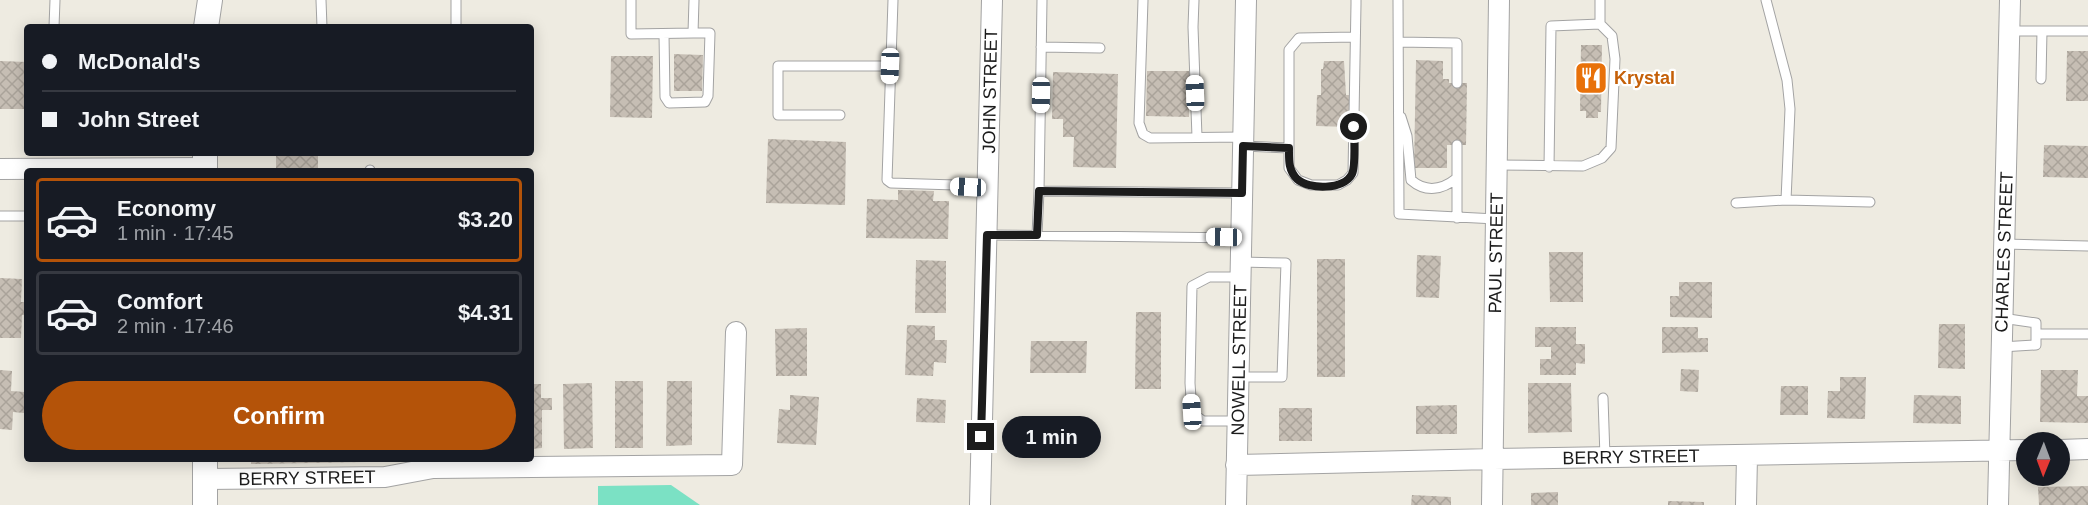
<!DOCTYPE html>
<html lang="en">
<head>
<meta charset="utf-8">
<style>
  :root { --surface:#171b24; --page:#20242c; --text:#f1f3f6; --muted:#9ea1a6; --line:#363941; --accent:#b45309 }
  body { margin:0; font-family:Arial,sans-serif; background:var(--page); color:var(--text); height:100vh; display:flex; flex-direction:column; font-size:22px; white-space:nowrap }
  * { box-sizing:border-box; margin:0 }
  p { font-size:20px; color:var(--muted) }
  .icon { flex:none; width:33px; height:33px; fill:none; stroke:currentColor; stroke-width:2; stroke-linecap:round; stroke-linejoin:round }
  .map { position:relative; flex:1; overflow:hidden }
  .details { position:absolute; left:24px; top:168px; width:510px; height:294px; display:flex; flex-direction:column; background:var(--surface); border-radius:6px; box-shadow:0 3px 15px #0003 }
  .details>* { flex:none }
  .top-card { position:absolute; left:24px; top:24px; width:510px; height:132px; border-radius:6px; box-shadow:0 3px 15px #0003; display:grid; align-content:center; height:132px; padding:0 18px; background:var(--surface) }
  .needle { width:39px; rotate:181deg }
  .tools { position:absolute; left:2016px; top:432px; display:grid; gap:12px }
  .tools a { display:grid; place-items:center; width:54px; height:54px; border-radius:50%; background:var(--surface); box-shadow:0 3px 15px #0003; font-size:30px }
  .end { position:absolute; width:27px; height:27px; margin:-14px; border:8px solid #1c1c1c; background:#fff; box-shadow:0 0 0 3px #fff }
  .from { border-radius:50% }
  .bubble { position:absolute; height:42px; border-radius:21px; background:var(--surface); box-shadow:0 3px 15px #0003; font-size:20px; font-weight:700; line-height:42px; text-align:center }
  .car { position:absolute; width:18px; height:36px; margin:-18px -9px; border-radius:8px; box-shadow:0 0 4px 2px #0007; background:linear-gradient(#fff 24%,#345 0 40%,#fff 0 76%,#345 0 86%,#fff 0) }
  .top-card b { display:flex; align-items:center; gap:21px; height:57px; font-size:22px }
  .top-card b+b { border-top:2px solid var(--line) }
  .top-card i { width:15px; height:15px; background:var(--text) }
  ul { padding:10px 0 0; list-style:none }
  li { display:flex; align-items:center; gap:18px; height:84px; margin:0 12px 9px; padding:0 6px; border:3px solid var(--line); border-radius:6px }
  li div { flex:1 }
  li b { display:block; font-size:22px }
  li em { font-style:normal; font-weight:700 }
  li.selected { border-color:var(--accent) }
  li>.icon { width:54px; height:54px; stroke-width:1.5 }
  .cta { display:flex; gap:12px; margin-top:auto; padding:12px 18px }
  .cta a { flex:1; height:69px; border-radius:36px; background:var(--accent); color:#fff; font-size:24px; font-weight:700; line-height:69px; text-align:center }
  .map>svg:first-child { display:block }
</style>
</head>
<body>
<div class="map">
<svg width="2088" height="505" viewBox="0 0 2088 505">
  <defs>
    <pattern id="building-cross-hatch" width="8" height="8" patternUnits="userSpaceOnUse" patternTransform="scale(1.5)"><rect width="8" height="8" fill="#c6beb4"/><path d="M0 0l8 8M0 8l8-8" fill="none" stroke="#aaa39a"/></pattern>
  </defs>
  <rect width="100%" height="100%" fill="#eeebe1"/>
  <!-- pitch -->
  <path fill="#7be1c4" d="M671,485L700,505H598V486Z"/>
  <!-- building -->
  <path fill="url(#building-cross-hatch)" d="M1581,45H1602L1601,112H1598V118H1586V111H1580Z
    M2067,51H2088V101H2066Z
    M674,54L703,55L702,91H674Z
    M611,56H653L652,118L610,117Z
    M1416,60L1443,61V79H1449V83H1467L1466,145H1447V168H1414Z
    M0,61L27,62V109H0Z
    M1324,61H1344L1346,95H1350L1349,127L1316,126L1317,95H1321V69H1323Z
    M1147,71H1189V117L1146,116Z
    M1053,72L1118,74L1116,168L1073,167L1074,137H1063V119H1052Z
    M768,139L846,142L845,205L766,203Z
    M2044,145L2088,146V178L2043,177Z
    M276,153H318V171H276Z
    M898,190L934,191L933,201H949L948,239L866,238L867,199L898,200Z
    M1549,252H1583V302H1550Z
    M1417,255L1441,256L1439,298L1416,297Z
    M1317,259H1345V377H1317Z
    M916,260L946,261V313H915Z
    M0,278L22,279L21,302H27V315H22L21,338H0Z
    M1679,282H1712V318L1670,317V296H1679Z
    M1136,312H1161V389H1135Z
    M1939,324H1965V369L1938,368Z
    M907,325L935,326V340H947L946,363L934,362L933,376L905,375Z
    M1535,327H1576V344H1585V364L1576,363V375H1540V359H1551V347H1535Z
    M1662,327H1698V338H1708V352L1662,353Z
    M807,328V376H776L775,329Z
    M1031,341H1087L1086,373H1030Z
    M1681,369L1699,370L1698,392L1680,391Z
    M0,370L12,371L11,391L25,392L24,413L13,412L12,430L0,429Z
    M2041,370H2078L2077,396H2088V423L2040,422Z
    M1840,377H1866L1865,419L1827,418L1828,391H1840Z
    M615,381H643V448H615Z
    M667,381H692V445L666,446Z
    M592,383L593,448L564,449L563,384Z
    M1528,383H1571L1572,432L1528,433Z
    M531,384H541V398H552V410H542V448L531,449Z
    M1781,386H1808V415H1780Z
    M790,395L819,397L816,445L777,443L779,409L790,410Z
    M1914,395L1961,396V424L1913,423Z
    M917,398L946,400L945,423L916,422Z
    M1457,405V434H1416V406Z
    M1279,408H1312V441H1279Z
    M1029,418H1083V439H1030Z
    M251,459H367V462L251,464Z
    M2088,486V505H2039L2038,487Z
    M1558,492V505H1531V493Z
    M1412,495L1451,497V505H1411Z
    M1668,501L1704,502V505H1668Z"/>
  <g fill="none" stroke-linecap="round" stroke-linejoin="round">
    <!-- service casing -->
    <g stroke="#a3a3a3" stroke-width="11">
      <path id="service" d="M321,0L322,27
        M456,0V27
        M631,0V34L693,33
        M893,0L887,180L891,183L987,186
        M1143,0L1139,123L1143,134L1150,138L1243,137
        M1194,0L1193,27L1197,137
        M1398,0L1399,214L1496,219
        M1766,0L1787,80L1790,109L1786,200L1870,202
        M54,27L55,0
        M2010,31H2088
        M664,34L665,97L669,103L705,102L708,96L710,33H693L694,0
        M1355,37L1299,38L1289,50V168L1298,180L1311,185H1338L1347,180L1353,173L1356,4V0
        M1399,42L1457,43V83
        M1041,47L1100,48
        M2041,79L2042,31
        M840,115H778V66H890
        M1401,117L1407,136L1411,180C1426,193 1442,190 1457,178
        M1243,146L1289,148
        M1497,165L1583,166L1602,158L1611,148L1615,59L1612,36L1600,24V0
        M1549,167L1551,26L1600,24
        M370,171V170
        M1039,191L1042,0
        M1736,203L1786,200
        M0,216H27
        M1457,218V145
        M987,235L1241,238
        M1037,235L1039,191L1242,193
        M2004,244L2088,246
        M2036,334H2088
        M2001,347L2036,345V323L2002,318
        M1239,377H1282L1286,263L1241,262
        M1603,398L1605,457
        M1238,421H1203L1192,413L1190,383L1192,286L1209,277H1241"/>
    </g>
    <!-- minor casing -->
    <g stroke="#a3a3a3" stroke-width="22">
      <path id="minor" d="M0,169L205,168
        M2060,450L2088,449
        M1236,465L1493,459L2026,450
        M205,479L385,477L433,468L732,465L736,332
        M980,505L992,0
        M1236,505L1246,0
        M1492,505L1499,0
        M1746,505L1747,456
        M1998,505L2010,0"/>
    </g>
    <!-- tertiary casing -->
    <g stroke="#a3a3a3" stroke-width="26">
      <path id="tertiary" d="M206,27L210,0
        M205,171V153
        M205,505V459"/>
    </g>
    <!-- service -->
    <use href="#service" stroke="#fff" stroke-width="9"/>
    <!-- minor -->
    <use href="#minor" stroke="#fff" stroke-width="20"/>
    <!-- tertiary -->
    <use href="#tertiary" stroke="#fff" stroke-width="24"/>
  </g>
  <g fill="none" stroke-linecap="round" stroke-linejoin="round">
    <!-- route -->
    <path stroke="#1c1c1c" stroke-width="8" d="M981,437L987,235H1037L1039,191L1242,193L1243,146L1289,148C1289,159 1288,170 1297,179C1309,190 1344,190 1352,174C1356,166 1354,138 1354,127"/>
  </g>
  <!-- icons -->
  <defs>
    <g id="restaurant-square" transform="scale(1.725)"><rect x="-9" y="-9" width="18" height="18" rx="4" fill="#e8710a" stroke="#fff"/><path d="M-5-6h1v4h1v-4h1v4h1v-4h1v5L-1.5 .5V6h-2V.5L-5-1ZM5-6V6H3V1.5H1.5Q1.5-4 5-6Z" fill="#fff"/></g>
  </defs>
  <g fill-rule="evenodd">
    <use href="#restaurant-square" x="1591" y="78"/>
  </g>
  <g text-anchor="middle" stroke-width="4.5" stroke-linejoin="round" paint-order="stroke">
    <!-- food labels -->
    <g font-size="18" font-weight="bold" fill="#c56008" stroke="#fff" text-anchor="start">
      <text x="1614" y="84">Krystal</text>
    </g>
    <!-- street labels -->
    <g font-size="18" fill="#1c1c1c" stroke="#fff">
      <text transform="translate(990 91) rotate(-89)" y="6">JOHN STREET</text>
      <text transform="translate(2004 252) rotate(-88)" y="6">CHARLES STREET</text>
      <text transform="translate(1496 253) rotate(-89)" y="6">PAUL STREET</text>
      <text transform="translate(1239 360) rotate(-89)" y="6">NOWELL STREET</text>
      <text transform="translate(1631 457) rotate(-1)" y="6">BERRY STREET</text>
      <text transform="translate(307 478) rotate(-1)" y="6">BERRY STREET</text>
    </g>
  </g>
</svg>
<div class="tools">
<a><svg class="needle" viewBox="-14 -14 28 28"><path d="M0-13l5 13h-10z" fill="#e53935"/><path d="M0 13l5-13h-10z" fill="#9ea1a6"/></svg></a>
</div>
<i class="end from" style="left:1354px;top:127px"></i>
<i class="end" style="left:981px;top:437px"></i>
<div class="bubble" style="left:1002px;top:416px;width:99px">1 min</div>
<i class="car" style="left:890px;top:66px;rotate:182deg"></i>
<i class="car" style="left:1195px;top:93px;rotate:358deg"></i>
<i class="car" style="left:1041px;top:95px;rotate:181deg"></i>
<i class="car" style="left:968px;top:187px;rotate:273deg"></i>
<i class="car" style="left:1224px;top:237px;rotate:271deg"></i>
<i class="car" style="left:1192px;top:412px;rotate:356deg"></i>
<div class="top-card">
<b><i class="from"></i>McDonald's</b>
<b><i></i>John Street</b>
</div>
<section class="details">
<ul>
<li class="selected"><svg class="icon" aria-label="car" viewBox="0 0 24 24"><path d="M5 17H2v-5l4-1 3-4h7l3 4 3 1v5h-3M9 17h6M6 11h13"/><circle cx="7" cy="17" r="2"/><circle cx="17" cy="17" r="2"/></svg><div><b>Economy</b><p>1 min · 17:45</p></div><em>$3.20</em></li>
<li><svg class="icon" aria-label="car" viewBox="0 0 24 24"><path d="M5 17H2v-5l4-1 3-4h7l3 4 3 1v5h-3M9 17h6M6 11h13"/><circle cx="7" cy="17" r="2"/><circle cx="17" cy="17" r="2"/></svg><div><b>Comfort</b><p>2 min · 17:46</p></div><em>$4.31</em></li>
</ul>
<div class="cta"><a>Confirm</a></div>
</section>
</div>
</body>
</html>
